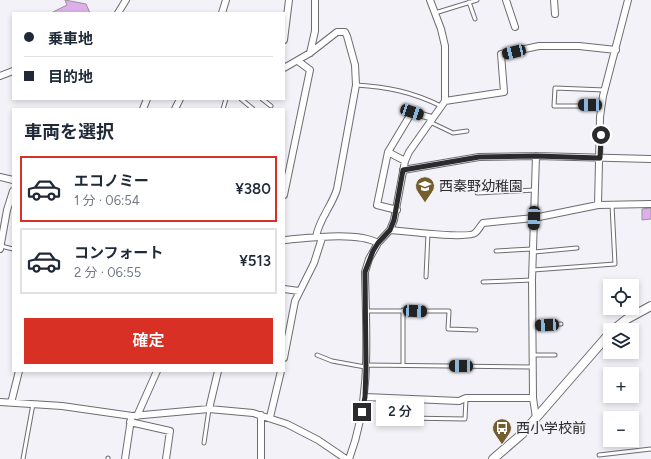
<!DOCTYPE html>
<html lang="ja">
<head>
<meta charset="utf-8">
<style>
  :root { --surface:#fff; --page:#f2f2f3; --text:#1f2937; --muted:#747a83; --line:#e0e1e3; --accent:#d93025 }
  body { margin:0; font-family:Figtree,"Noto Sans JP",sans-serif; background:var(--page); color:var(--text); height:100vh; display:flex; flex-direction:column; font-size:15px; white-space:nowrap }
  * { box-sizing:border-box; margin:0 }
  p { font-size:13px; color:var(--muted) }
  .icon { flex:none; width:22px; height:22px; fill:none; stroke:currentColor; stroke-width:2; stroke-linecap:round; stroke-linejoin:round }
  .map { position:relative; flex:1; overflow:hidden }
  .sheet { position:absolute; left:12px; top:108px; width:273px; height:264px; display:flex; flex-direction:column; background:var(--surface); border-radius:0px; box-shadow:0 2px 6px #0003 }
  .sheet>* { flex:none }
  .guide { position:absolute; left:12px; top:12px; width:273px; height:88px; border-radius:0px; box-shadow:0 2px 6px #0003; display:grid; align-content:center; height:88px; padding:0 12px; background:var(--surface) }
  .tools { position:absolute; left:603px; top:279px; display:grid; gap:8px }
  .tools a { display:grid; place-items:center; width:36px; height:36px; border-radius:0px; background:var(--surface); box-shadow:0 2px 6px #0003; font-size:20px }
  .end { position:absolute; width:18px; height:18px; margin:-9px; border:5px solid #2b2b2d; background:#fff; box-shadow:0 0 0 2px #fff }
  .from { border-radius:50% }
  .bubble { position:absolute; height:28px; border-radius:0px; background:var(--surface); box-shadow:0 2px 6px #0003; font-size:13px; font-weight:600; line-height:28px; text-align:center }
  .car { position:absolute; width:12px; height:24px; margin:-12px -6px; border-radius:5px; box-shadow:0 0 3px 1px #0007; background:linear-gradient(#222 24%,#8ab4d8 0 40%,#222 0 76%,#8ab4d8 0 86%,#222 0) }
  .guide b { display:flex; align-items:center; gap:14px; height:38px; font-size:15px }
  .guide b+b { border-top:1px solid var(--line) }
  .guide i { width:10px; height:10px; background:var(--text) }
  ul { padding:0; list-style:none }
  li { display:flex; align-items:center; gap:12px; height:66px; margin:0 8px 6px; padding:0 4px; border:2px solid var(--line); border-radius:0px }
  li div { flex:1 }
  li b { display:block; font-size:15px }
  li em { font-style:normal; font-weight:600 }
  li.active { border-color:var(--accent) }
  li>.icon { width:36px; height:36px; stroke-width:1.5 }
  h2 { padding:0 12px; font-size:18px; line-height:48px }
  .action { display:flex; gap:8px; margin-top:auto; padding:8px 12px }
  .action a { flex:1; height:46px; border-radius:0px; background:var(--accent); color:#fff; font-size:16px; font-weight:600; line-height:46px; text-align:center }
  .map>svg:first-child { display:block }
</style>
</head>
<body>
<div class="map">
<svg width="651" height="459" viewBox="0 0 651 459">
  <rect width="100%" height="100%" fill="#f2f2f8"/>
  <!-- building -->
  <path fill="#deafeb" stroke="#989499" d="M65,0L86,4L90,13H51L67,5Z
    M651,208V219L642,220V209Z"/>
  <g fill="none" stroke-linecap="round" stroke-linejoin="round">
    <!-- service casing -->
    <g stroke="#6d6c72" stroke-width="5">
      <path id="service" d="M469,2L475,19
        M435,13L477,0
        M356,85C389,87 412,92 441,106
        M241,99L253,109
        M262,99L271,106
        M602,106H554L555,88L605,90
        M223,109L226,99
        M430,122L453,133L467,131
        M477,193L535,190
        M1,246L13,249
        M496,251L532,249
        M534,252L577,248
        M533,270L615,264L612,205
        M426,277L428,233
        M483,282L532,280
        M403,310V365
        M366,311H449L448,329L476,330
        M533,326L561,324
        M317,355L332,361L365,367
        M533,355H555
        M366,365L533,367
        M407,418L465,419L466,399
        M204,443L209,409
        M599,455L651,449
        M23,459L33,404
        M108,459V458"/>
    </g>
    <!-- minor casing -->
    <g stroke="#6d6c72" stroke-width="8">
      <path id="minor" d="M506,0L515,27
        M554,0L555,14
        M118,13L126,0
        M222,13L226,0
        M284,40L289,0
        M310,53L315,31V0
        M284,68L310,53L337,32H345L347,36L355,65L356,85L337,189C332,206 319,219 316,237
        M0,76L13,71
        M445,101L504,92L501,54L539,46H579L616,50
        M143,109L147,99
        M175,109L180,99
        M388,152L405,161
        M536,156L532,280L533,398L536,418
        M403,170L479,157L536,156L651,159
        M0,177L13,180
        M284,195L310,70L298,61
        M598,205L600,117L603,96L628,0
        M397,210L377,205L388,152L412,112L432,118
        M390,230C402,231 469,239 475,233C478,231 480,226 483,223L534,218L598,205L651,204
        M284,240C308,238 357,231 378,243
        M0,249L7,210L13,191
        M284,289L299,291
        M284,358L295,301L314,263L322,238
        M365,397L459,401L466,398H533
        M0,402L62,406L132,416L209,409L253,413L287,424L318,440L346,459
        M11,403L19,371
        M209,409L218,371
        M261,415V459
        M137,416L157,371
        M270,417L281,371
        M130,422L170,431L166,459
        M125,459L131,419
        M349,459C372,399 366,335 365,272L369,259L378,243L390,230L394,220L405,161L409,152L445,101V46L441,29L430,0"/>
    </g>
    <!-- tertiary casing -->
    <g stroke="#6d6c72" stroke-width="10">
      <path id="tertiary" d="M613,330L627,319L651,306
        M493,459L522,434L610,333"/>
    </g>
    <!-- service -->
    <use href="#service" stroke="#fff" stroke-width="3"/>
    <!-- minor -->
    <use href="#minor" stroke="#fff" stroke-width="6"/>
    <!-- tertiary -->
    <use href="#tertiary" stroke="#fff" stroke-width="8"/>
  </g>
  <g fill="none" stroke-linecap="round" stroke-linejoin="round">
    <!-- route -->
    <path stroke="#2b2b2d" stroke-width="5" d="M362,412L365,397L366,368L365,272L373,251L378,243L390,230L394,220L403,170L479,157L536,156L600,158L601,135"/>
  </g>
  <!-- icons -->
  <defs>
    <g id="school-pin" transform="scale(1)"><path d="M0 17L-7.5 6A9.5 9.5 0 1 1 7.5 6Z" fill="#755e2e" stroke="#f2f2f8"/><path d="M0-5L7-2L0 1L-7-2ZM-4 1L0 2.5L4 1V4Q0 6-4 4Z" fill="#fff"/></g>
    <g id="bus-pin" transform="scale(1)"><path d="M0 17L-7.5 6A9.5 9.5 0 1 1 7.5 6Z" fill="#755e2e" stroke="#f2f2f8"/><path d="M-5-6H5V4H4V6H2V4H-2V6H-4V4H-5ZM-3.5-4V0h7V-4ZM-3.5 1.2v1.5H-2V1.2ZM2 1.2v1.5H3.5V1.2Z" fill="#fff"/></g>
  </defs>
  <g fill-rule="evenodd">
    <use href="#school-pin" x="425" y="186"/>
    <use href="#bus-pin" x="502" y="428"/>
  </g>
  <g text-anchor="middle" stroke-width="3" stroke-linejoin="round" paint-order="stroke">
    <!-- poi labels -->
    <g font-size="14" fill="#2b2b2d" stroke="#f2f2f8" text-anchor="start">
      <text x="439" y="191">西秦野幼稚園</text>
      <text x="516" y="433">西小学校前</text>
    </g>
  </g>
</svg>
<div class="tools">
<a><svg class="icon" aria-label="locate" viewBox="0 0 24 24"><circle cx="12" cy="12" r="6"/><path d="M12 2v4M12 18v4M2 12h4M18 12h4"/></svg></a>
<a><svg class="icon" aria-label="layers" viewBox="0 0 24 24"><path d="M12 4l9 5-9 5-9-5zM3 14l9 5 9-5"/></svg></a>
<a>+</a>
<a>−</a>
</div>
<i class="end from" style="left:601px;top:135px"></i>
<i class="end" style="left:362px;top:412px"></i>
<div class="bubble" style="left:376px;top:398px;width:48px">2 分</div>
<i class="car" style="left:514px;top:52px;rotate:257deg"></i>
<i class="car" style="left:590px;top:105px;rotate:271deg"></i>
<i class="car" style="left:412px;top:112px;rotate:108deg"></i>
<i class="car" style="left:534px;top:218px;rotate:182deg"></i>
<i class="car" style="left:415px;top:311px;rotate:93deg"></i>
<i class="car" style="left:547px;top:325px;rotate:267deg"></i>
<i class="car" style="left:461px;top:366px;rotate:271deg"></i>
<div class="guide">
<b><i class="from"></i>乗車地</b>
<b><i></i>目的地</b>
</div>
<section class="sheet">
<h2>車両を選択</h2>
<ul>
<li class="active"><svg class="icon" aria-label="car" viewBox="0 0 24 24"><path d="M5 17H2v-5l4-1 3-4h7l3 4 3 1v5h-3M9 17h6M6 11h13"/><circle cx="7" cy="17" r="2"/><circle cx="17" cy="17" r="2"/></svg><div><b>エコノミー</b><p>1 分 · 06:54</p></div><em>¥380</em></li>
<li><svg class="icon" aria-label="car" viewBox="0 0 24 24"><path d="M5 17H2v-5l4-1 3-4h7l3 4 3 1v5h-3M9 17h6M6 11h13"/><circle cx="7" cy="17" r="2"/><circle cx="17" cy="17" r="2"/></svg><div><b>コンフォート</b><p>2 分 · 06:55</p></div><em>¥513</em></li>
</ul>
<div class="action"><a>確定</a></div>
</section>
</div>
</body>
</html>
